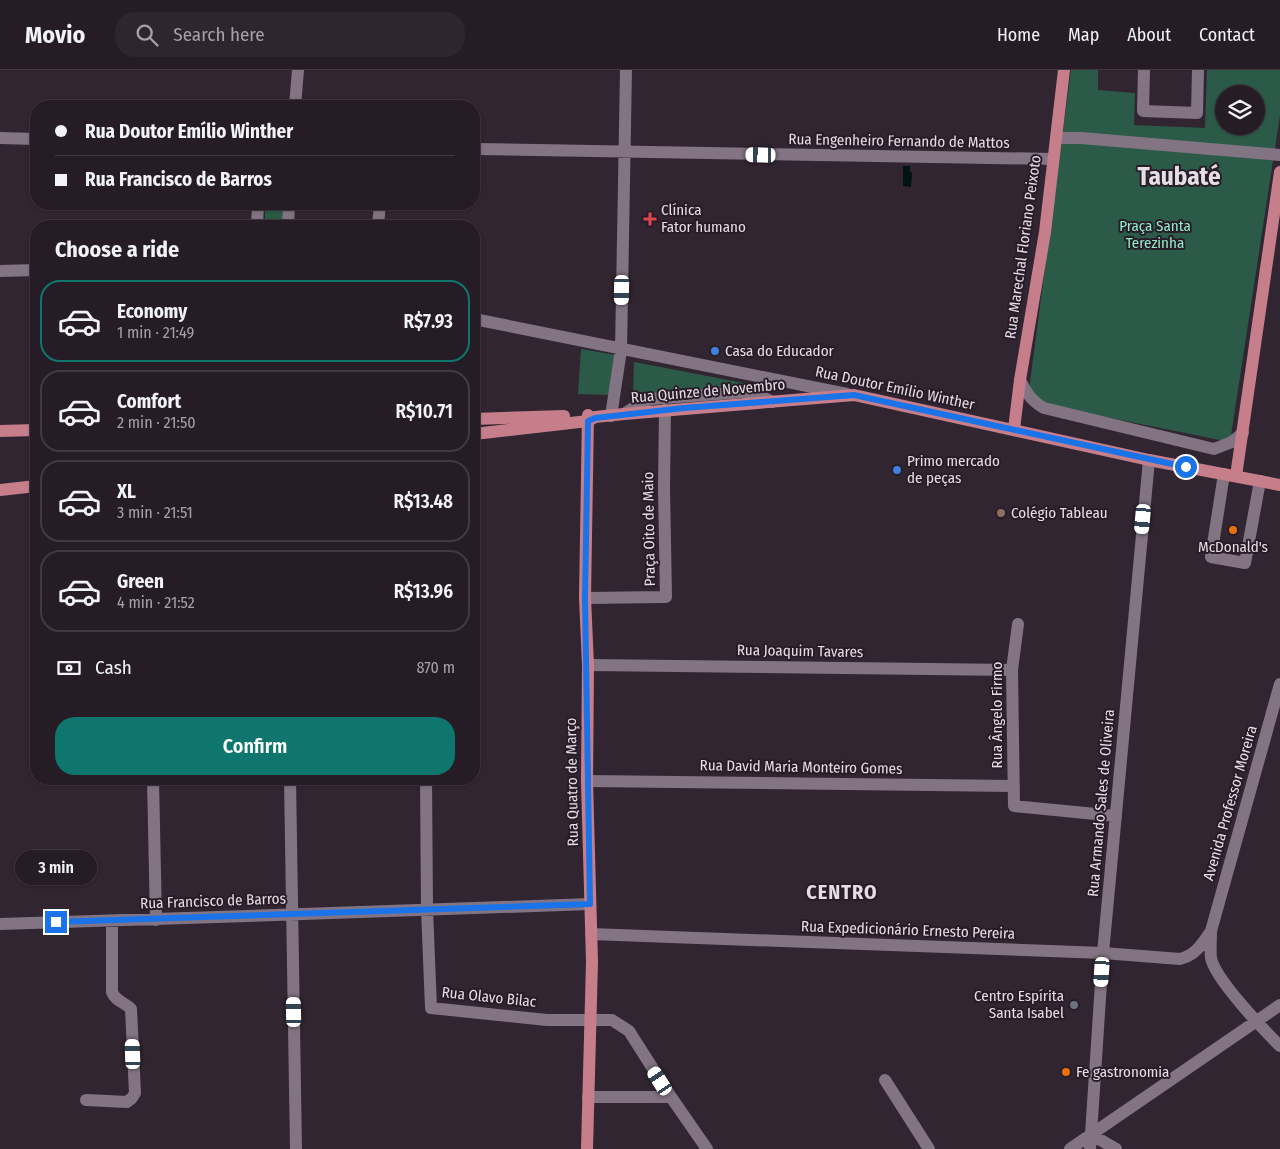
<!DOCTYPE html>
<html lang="en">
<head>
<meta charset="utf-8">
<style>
  :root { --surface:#261c26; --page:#2e252e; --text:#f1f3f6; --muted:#a4a1a7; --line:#423a43; --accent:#0f766e }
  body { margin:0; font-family:"Fira Sans Condensed",sans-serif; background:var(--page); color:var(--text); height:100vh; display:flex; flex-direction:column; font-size:19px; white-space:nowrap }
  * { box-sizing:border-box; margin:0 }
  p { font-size:16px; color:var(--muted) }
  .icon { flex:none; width:28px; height:28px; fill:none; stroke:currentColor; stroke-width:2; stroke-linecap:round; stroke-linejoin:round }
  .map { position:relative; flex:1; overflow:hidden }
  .sheet { position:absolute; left:30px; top:150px; width:450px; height:565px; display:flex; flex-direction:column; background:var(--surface); border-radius:20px; box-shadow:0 1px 4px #0004,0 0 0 1px var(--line) }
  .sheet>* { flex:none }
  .guide { position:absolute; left:30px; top:30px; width:450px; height:110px; border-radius:20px; box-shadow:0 1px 4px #0004,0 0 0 1px var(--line); display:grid; align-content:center; height:110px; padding:0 25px; background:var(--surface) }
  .fabs { position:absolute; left:1215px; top:15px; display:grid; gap:10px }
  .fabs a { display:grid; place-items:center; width:50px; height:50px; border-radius:50%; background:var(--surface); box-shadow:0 1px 4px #0004,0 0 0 1px var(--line); font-size:25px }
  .end { position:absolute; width:22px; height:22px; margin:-11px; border:6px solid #1a73e8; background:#fff; box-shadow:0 0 0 2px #fff }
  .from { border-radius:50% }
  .bubble { position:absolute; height:35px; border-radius:18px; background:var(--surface); box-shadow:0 1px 4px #0004,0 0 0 1px var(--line); font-size:16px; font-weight:600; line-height:35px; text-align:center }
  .car { position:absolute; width:15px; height:30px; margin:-15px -8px; border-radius:6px; box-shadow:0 0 4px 1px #0007; background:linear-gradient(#fff 24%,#345 0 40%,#fff 0 76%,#345 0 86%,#fff 0) }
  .guide b { display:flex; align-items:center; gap:18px; height:48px; font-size:19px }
  .guide b+b { border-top:1px solid var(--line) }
  .guide i { width:12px; height:12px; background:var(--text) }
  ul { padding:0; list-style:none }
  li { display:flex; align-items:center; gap:15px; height:82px; margin:0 10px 8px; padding:0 15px; border:2px solid var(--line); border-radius:20px }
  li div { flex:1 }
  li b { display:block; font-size:19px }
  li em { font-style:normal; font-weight:600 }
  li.current { border-color:var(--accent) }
  li>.icon { width:45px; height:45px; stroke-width:1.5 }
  h2 { padding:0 25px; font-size:22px; line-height:60px }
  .pay { display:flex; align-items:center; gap:12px; height:55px; padding:0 25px; font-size:19px }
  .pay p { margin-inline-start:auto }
  .button { display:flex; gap:10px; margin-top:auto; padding:10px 25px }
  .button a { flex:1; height:58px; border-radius:20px; background:var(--accent); color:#fff; font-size:20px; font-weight:600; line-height:58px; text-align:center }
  header { display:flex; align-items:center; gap:30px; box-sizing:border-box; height:70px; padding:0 25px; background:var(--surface); border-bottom:1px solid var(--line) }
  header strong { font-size:24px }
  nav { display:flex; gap:28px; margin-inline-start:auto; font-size:18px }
  .search { width:350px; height:45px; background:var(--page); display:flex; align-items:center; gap:12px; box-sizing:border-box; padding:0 18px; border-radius:20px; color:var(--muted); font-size:19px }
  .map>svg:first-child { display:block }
</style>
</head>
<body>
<header>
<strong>Movio</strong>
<div class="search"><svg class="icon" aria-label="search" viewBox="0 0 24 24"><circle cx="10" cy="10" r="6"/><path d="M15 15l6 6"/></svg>Search here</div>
<nav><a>Home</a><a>Map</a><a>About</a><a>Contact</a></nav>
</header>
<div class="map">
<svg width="1280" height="1079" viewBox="0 0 1280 1079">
  <rect width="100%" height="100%" fill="#322532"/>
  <!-- green -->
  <path fill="#2b5b48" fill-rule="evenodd" d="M1071,0H1098V20L1135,23L1134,55L1205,58L1207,0H1280V45L1230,372L1041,334L1029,320ZM1224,24H1256V56H1224Z
    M265,134H285L284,156H265Z
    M581,279L616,285L611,325L578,324Z
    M634,292L749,314L633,327Z"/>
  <!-- water -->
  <path fill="#001313" d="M903,96H910V101L912,103L911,117L903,116Z"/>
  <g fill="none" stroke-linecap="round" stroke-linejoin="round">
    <!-- minor -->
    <path stroke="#837483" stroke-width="12" d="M1144,0L1143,41L1197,43L1198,0
      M295,36L298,0
      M0,68L36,69
      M1056,68H1081L1280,85
      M474,79L1053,89
      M257,156L258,134
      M288,156L289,134
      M378,156L380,134
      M0,201L36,200
      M474,249L847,324
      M1020,310C1026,322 1031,331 1044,338L1214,379L1232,372L1243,363
      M624,344L641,333L651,329L745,322L757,324L772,332
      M611,346L621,280L626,0
      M1224,404L1211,487L1245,493L1260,411
      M585,528L666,527L664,417L665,340
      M1018,554L1012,600L1014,736L1116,746
      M588,595L1012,600
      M1280,614L1211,861C1211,870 1210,880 1211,888C1215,909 1264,960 1280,976
      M153,709L156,850
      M290,709L296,1079
      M426,709L427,839L431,938L547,950H612L629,961L671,1027L707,1079
      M587,711L1014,716
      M0,854C197,849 393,840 590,834
      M591,864L1103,883L1180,889C1196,885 1202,874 1211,861
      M885,1010L929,1079
      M588,1027H671
      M86,1030L127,1032L132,1028L135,1023L131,939C125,932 116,932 112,922V851
      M1092,1065L1116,1079
      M1070,1079L1280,935
      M1090,1079L1103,883L1149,390"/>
    <!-- major -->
    <path stroke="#c67f8a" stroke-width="12" d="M474,349L564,346
      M1014,359L1020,310L1045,162L1064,0
      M0,361L36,360
      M474,364L588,351L595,347L624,344L854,325L1149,390L1280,415
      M1236,406L1280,102
      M0,420L36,416
      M587,1079L592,892L587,711L588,595L585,528L588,345"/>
  </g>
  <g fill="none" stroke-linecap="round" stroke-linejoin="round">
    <!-- route -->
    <path stroke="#1a73e8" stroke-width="6" d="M56,852L590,834L585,528L588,351L595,348L684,338L854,325L1186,397"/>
  </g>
  <!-- markers -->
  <path fill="#e0444e" stroke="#281c28" stroke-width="2" d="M647.5 141.5h5v5h5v5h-5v5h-5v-5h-5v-5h5z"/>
  <g fill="#3f7fe0" stroke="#281c28" stroke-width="2">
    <circle cx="715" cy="281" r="5"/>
    <circle cx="897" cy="400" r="5"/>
  </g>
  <circle fill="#8d6e63" stroke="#281c28" stroke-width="2" cx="1001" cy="443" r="5"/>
  <g fill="#e8710a" stroke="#281c28" stroke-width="2">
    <circle cx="1233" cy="460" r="5"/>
    <circle cx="1066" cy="1002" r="5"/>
  </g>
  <circle fill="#6b7280" stroke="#281c28" stroke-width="2" cx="1074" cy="935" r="5"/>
  <g text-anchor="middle" stroke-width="4" stroke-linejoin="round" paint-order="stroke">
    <!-- street labels -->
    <g font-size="15" fill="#e6dee6" stroke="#281c28">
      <text transform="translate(899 71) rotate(1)" y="5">Rua Engenheiro Fernando de Mattos</text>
      <text transform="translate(1023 177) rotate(-82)" y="5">Rua Marechal Floriano Peixoto</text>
      <text transform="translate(895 318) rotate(12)" y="5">Rua Doutor Emílio Winther</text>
      <text transform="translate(708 321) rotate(-5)" y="5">Rua Quinze de Novembro</text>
      <text transform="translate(649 459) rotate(-91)" y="5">Praça Oito de Maio</text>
      <text transform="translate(800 581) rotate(1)" y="5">Rua Joaquim Tavares</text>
      <text transform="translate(997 645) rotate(-90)" y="5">Rua Ângelo Firmo</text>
      <text transform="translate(801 697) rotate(1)" y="5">Rua David Maria Monteiro Gomes</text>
      <text transform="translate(572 712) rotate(-91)" y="5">Rua Quatro de Março</text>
      <text transform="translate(1101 733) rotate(-85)" y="5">Rua Armando Sales de Oliveira</text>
      <text transform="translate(1230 733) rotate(-74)" y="5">Avenida Professor Moreira</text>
      <text transform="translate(213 831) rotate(-2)" y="5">Rua Francisco de Barros</text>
      <text transform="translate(908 860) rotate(2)" y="5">Rua Expedicionário Ernesto Pereira</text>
      <text transform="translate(489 927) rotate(6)" y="5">Rua Olavo Bilac</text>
    </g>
    <!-- poi labels -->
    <g font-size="15" fill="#e6dee6" stroke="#281c28" text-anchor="start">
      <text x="661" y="145">Clínica<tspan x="661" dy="17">Fator humano</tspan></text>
      <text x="725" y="286">Casa do Educador</text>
      <text x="907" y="396">Primo mercado<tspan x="907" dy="17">de peças</tspan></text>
      <text x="1011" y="448">Colégio Tableau</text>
      <text x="1233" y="482" text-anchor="middle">McDonald's</text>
      <text x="1064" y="931" text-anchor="end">Centro Espírita<tspan x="1064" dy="17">Santa Isabel</tspan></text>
      <text x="1076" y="1007">Fe gastronomia</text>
    </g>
    <!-- park labels -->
    <g font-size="15" fill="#8eedc5" stroke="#281c28">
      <text x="1155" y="161">Praça Santa<tspan x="1155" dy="17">Terezinha</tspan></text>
    </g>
    <!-- district labels -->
    <g font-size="20" font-weight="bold" letter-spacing="1" fill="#e6dee6" stroke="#281c28">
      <text x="842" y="829">CENTRO</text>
    </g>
    <!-- town labels -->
    <g font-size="25" font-weight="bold" fill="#e6dee6" stroke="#281c28">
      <text x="1179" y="115">Taubaté</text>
    </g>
  </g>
</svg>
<div class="fabs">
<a><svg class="icon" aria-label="layers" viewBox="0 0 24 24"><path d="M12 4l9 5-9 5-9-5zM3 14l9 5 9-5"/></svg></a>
</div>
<i class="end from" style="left:1186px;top:397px"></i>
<i class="end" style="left:56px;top:852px"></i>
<div class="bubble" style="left:15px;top:780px;width:82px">3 min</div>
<i class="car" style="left:761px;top:85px;rotate:271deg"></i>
<i class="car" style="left:622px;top:220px;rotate:181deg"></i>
<i class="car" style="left:1143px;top:449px;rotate:185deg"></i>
<i class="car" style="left:1102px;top:902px;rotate:184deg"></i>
<i class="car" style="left:294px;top:942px;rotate:359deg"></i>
<i class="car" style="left:133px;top:984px;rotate:358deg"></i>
<i class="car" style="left:660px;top:1011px;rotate:327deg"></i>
<div class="guide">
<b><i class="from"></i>Rua Doutor Emílio Winther</b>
<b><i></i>Rua Francisco de Barros</b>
</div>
<section class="sheet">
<h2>Choose a ride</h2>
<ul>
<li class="current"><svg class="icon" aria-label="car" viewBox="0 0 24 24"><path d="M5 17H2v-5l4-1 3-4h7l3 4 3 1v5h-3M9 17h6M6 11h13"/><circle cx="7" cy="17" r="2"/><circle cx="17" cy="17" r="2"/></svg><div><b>Economy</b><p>1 min · 21:49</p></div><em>R$7.93</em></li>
<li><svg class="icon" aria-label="car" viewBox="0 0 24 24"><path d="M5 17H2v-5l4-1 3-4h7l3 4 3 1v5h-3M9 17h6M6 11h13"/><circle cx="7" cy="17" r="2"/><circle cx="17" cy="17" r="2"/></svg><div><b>Comfort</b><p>2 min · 21:50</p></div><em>R$10.71</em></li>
<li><svg class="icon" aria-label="car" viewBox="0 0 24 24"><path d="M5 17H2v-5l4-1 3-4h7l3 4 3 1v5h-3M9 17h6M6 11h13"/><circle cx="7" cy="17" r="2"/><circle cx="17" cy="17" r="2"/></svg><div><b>XL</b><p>3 min · 21:51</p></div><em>R$13.48</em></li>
<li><svg class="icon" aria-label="car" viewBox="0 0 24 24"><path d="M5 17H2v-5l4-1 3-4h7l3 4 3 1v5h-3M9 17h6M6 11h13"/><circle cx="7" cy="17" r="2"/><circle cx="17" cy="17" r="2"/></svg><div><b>Green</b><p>4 min · 21:52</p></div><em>R$13.96</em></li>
</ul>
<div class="pay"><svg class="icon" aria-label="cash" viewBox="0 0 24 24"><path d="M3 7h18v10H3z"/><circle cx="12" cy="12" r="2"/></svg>Cash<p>870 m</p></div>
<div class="button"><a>Confirm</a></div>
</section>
</div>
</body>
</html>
